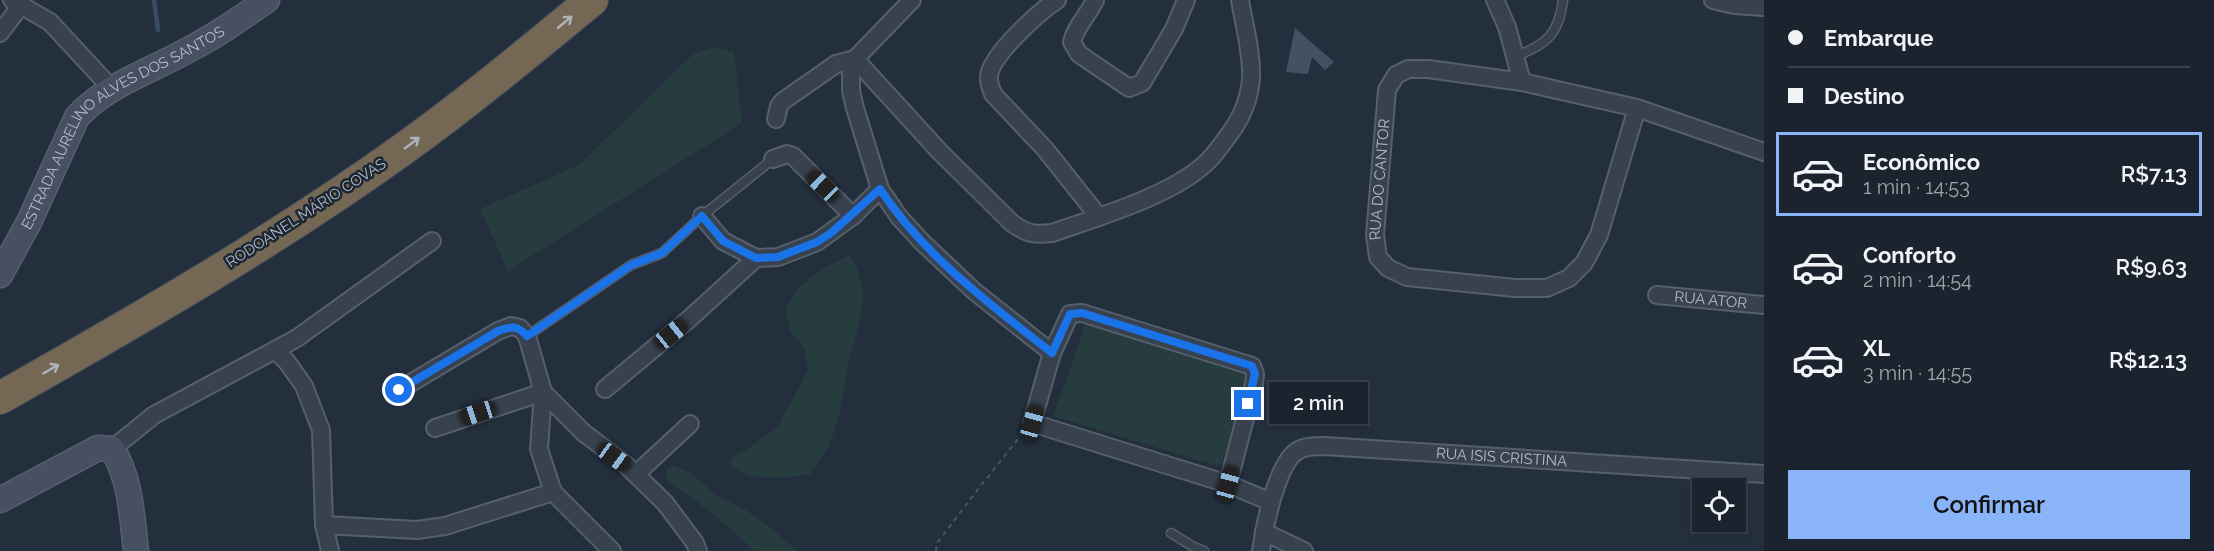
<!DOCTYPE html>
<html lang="pt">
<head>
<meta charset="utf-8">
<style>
  :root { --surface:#1b232e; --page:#282f3a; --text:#f1f3f6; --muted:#a0a4aa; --line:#39404a; --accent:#8ab4f8 }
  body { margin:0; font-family:Raleway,sans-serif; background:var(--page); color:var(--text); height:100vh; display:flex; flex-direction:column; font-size:22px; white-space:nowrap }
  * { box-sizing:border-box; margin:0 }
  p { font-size:20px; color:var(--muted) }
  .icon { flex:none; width:33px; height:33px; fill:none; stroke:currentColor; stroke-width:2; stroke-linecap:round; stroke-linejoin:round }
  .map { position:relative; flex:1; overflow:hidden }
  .details { display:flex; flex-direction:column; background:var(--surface); width:450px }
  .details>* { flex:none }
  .hud { display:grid; align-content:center; height:132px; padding:0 24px; background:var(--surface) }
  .fabs { position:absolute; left:1692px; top:478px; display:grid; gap:12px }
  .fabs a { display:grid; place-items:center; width:54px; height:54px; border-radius:0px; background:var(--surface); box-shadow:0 3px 9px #0003,0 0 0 2px var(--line); font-size:30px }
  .end { position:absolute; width:27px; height:27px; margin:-14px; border:8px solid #1a73e8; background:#fff; box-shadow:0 0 0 3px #fff }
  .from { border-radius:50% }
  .bubble { position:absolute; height:42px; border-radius:0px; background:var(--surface); box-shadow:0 3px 9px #0003,0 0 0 2px var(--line); font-size:20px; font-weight:600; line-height:42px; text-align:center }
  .car { position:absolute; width:18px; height:36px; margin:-18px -9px; border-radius:8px; box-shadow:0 0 4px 2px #0007; background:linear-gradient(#222 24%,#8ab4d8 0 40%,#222 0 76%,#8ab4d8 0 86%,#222 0) }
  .hud b { display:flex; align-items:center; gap:21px; height:57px; font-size:22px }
  .hud b+b { border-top:2px solid var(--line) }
  .hud i { width:15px; height:15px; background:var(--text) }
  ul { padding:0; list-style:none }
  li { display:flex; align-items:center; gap:18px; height:84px; margin:0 12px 9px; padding:0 12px; border:3px solid transparent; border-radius:0px }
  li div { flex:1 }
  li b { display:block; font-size:22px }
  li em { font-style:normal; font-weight:600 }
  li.on { border-color:var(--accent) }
  li>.icon { width:54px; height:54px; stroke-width:1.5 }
  .button { display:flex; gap:12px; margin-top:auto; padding:12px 24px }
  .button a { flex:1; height:69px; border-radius:0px; background:var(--accent); color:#111; font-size:24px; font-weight:600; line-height:69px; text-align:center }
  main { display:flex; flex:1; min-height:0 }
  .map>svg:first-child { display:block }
</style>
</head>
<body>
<main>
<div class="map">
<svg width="1764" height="551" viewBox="0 0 1764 551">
  <rect width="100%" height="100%" fill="#242f3e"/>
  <!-- green -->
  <path fill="#263c3f" d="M715,47L734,52L742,123L508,271L480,209L579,165L693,54Z
    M850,255L857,267L864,293L859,325L850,355L839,416L829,447L810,474L782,478L749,476L728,464L732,458L753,445L778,426L808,370L805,349L790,332L786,309L798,288L822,269Z
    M1086,324L1248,373L1221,467L1053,416Z
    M672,465L689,472L715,494L744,509L773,529L797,551H755L707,509L667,481L666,470Z"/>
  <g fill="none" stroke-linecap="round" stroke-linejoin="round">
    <!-- stream -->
    <path stroke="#394c67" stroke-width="4.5" d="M154,0L158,30"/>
  </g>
  <!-- building -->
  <path fill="#455162" d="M1295,28L1334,62L1325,70L1312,57L1308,74L1286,72Z"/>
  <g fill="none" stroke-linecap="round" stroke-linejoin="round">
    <!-- lane casing -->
    <g stroke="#565f6c" stroke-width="11">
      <path id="lane" d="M1516,56C1546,45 1559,34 1563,0
        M527,336L631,265L662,253L702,216L773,159
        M1171,533L1192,546L1204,551"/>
    </g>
    <!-- street casing -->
    <g stroke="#565f6c" stroke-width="20">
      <g id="street">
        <path d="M12,0L50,22L112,89"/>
        <path d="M912,0L855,59L851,72V91L855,108L880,189L899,217L922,242L974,291L1052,353"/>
        <path d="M1057,0C1039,12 991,55 989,76C988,82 991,88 993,94L1045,149L1099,217"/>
        <path d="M1095,0C1089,14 1075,27 1072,42L1079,54L1129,88L1142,83L1174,29L1186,0"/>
        <path d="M1495,0L1507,27L1522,82"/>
        <path d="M1713,0L1734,5L1764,7"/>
        <path d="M0,33L22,4"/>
        <path id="s1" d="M1637,108L1599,235L1584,263L1569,278L1547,288H1515L1407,277L1388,268L1378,257L1375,235L1387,90L1396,75L1408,69H1428L1522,82L1637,108L1764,152"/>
        <path d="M776,119L779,106L783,101L836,64L855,59L940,152L1013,224C1028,234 1034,235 1052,233C1098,217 1174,195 1208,161C1216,153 1222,144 1228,136C1241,119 1250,98 1251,77C1252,52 1244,25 1240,0"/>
        <path d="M773,159L787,154L793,156L853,216"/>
        <path d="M702,216L723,241L756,258"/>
        <path id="s2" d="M1657,295L1764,305"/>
        <path d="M275,350L297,338L432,241"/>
        <path d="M605,389L688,320L756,258L778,257L817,242L853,216L880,189"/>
        <path d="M399,390L498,331L511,326L520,328L527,336L543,392L539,449L553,492L612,551"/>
        <path d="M435,428L543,392L584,433L625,464L665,503L695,543L698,551"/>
        <path d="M112,449L154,415L275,350L287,362L304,386L321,430L324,525L330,551"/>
        <path d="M636,474L690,424"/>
        <path d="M1228,484L1254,384L1255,374L1252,366L1082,313L1070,314L1052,353L1032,423L1228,484L1271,502"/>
        <path d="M324,525L417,530L445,526L553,492"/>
        <path d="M1264,532L1304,551"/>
        <path id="s3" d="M1261,551C1264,527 1277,464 1297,451C1304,446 1315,446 1324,446L1764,474"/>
      </g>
    </g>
    <!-- secondary casing -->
    <g stroke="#565f6c" stroke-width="27">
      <g id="secondary">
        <path id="s4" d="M0,275L29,222L77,117C106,85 151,71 188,50C216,36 241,18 267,0"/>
        <path d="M0,500L98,448L112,449C131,479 132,517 136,551"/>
      </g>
    </g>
    <!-- highway casing -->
    <g stroke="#434c59" stroke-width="34">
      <path id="highway" d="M0,398C138,320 277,240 406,147C470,101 531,50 592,0"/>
    </g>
    <!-- path -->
    <path stroke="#44595c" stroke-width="2" stroke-dasharray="4.5 4.5" stroke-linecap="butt" d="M936,551L937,543L979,488L1022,434"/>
    <!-- lane -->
    <use href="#lane" stroke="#38414e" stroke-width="8"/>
    <!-- street -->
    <use href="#street" stroke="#38414e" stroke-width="16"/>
    <!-- secondary -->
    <use href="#secondary" stroke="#465061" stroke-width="24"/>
    <!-- highway -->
    <use href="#highway" stroke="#746855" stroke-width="32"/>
  </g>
  <!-- one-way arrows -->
  <defs><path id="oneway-shaft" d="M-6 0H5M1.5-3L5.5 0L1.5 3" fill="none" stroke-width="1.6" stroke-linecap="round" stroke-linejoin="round" transform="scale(1.5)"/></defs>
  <g stroke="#aeb4bd">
    <use href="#oneway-shaft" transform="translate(565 22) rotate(-40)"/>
    <use href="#oneway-shaft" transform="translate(412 143) rotate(-37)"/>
    <use href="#oneway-shaft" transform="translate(51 369) rotate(-30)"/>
  </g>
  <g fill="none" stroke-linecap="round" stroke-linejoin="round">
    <!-- route -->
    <path stroke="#1a73e8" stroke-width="8" d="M399,390L498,331C512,326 517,325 527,336L631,265L662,253L702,216L723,241L756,258L778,257L817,242L831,233L880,189C924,256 990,304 1052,353L1070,314L1082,313L1252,366L1255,374L1248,404"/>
  </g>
  <g text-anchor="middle" stroke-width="5" stroke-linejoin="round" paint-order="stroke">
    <!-- street labels -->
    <g font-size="15" fill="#b4bcc9" stroke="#1d2633">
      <text dy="5" stroke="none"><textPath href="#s4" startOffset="200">ESTRADA AURELINO ALVES DOS SANTOS</textPath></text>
      <text dy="5" stroke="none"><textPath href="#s1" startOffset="464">RUA DO CANTOR</textPath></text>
      <text transform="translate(306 213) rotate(-33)" y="5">RODOANEL MÁRIO COVAS</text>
      <text dy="5" stroke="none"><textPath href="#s2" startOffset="54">RUA ATOR</textPath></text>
      <text dy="5" stroke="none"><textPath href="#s3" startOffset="314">RUA ISIS CRISTINA</textPath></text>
    </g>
  </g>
</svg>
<div class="fabs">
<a><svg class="icon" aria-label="locate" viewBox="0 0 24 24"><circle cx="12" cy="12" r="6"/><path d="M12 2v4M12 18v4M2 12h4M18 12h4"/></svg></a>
</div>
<i class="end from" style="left:399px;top:390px"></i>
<i class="end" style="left:1248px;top:404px"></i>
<div class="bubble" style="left:1269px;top:382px;width:99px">2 min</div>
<i class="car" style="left:823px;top:186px;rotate:314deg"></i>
<i class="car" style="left:671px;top:334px;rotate:51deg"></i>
<i class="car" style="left:478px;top:413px;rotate:252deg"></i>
<i class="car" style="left:1032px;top:423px;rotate:16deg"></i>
<i class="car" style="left:614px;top:457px;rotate:126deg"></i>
<i class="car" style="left:1228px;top:484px;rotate:15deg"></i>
</div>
<section class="details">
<div class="hud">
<b><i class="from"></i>Embarque</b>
<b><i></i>Destino</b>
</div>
<ul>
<li class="on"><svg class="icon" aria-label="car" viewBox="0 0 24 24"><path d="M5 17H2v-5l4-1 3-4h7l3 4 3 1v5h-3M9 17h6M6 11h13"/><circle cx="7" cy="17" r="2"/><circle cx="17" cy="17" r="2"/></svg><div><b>Econômico</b><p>1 min · 14:53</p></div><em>R$7.13</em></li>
<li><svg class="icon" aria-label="car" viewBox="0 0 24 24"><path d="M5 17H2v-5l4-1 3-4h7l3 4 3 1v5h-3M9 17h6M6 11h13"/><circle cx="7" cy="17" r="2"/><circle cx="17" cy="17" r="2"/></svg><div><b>Conforto</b><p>2 min · 14:54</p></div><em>R$9.63</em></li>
<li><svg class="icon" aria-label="car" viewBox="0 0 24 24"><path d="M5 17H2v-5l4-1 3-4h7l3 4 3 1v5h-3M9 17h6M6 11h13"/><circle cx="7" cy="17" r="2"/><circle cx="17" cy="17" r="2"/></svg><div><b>XL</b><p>3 min · 14:55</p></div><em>R$12.13</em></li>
</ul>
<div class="button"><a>Confirmar</a></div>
</section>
</main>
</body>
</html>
